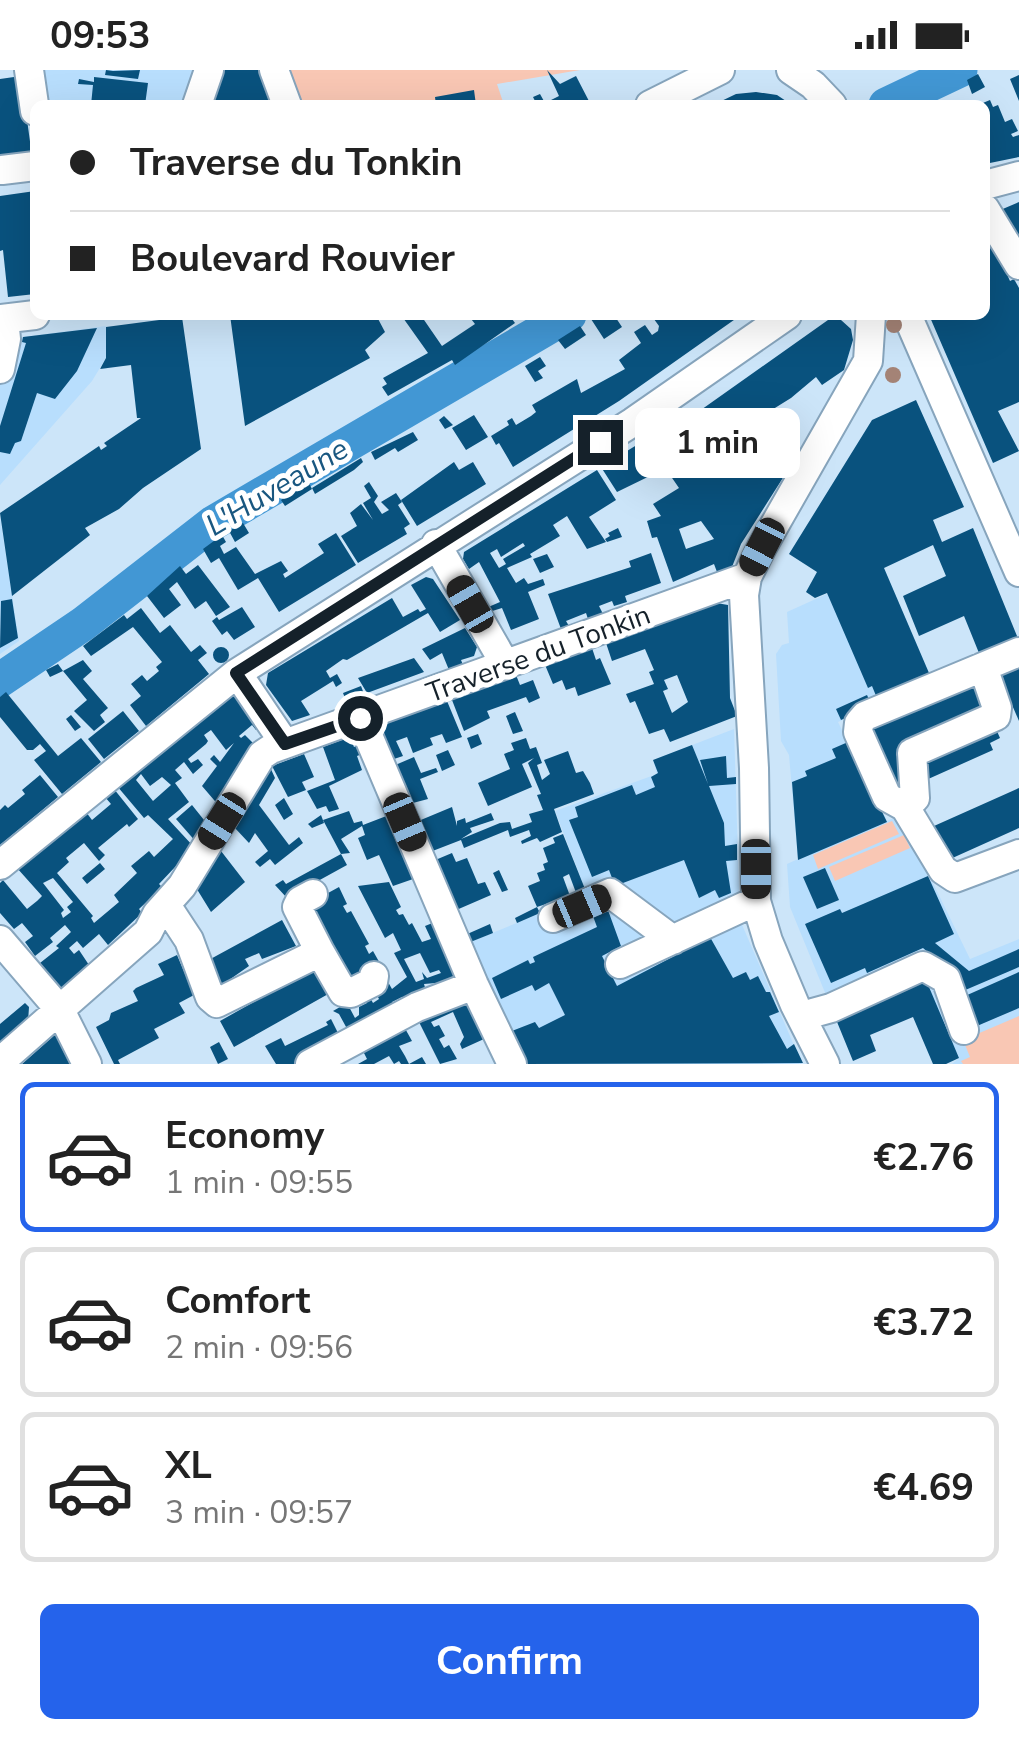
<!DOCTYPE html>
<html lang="en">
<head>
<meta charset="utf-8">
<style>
  :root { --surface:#fff; --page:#f2f2f2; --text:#222; --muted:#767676; --line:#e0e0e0; --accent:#2563eb }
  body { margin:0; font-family:"Nunito Sans",sans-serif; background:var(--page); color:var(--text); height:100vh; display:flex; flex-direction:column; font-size:38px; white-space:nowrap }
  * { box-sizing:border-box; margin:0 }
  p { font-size:32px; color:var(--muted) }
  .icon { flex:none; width:55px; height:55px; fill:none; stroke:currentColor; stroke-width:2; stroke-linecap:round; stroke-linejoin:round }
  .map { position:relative; height:994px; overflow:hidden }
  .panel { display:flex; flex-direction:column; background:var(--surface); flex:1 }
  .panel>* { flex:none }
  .banner { position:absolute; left:30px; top:30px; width:960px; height:220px; border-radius:15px; box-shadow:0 10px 40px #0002; display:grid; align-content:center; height:220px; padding:0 40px; background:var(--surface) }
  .end { position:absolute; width:45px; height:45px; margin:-22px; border:12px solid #15212a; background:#fff; box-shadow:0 0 0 5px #fff }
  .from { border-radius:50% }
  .bubble { position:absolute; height:70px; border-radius:15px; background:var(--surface); box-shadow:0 10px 40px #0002; font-size:32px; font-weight:700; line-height:70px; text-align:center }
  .car { position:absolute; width:30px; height:60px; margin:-30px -15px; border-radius:12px; box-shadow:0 0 8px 2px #0007; background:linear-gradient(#222 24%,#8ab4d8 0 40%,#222 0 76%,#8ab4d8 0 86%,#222 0) }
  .banner b { display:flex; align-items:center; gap:35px; height:95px; font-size:38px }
  .banner b+b { border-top:2px solid var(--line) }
  .banner i { width:25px; height:25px; background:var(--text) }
  ul { padding:18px 0 0; list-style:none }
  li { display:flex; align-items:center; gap:30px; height:150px; margin:0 20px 15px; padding:0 20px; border:5px solid var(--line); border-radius:15px }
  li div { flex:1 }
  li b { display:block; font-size:38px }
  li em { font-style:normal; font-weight:700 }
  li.active { border-color:var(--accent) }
  li>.icon { width:90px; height:90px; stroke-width:1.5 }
  .primary-button { display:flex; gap:20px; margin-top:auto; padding:20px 40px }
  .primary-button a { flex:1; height:115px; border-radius:15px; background:var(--accent); color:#fff; font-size:40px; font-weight:700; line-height:115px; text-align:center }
  .status { display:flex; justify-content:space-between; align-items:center; height:70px; padding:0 50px; background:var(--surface); direction:ltr }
  .status svg { height:28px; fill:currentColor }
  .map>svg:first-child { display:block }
</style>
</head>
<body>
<div class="status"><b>09:53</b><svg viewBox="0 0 49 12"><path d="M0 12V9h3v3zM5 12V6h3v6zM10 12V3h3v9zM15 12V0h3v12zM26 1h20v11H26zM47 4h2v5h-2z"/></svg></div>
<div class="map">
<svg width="1019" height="994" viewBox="0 0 1019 994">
  <rect width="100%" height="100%" fill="#cce5f9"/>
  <!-- built -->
  <path fill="#b8defd" d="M38,0H253L264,35H44Z
    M106,256V288L92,311L0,415V270Z
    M0,446L19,571L0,584Z
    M884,498L932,610L838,652L887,751L900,745L970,889L1019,869V994H952L959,988L925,909L835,947L790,837L787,794L798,789L789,685L781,671L776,584L782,575L789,573L787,542Z
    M734,659L740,850L802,994H525L468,873L587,824L555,741L657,704L653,690Z"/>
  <!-- green -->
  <path fill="#f9c7b4" d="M253,0H580L497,14L504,35H264Z
    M892,751L899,764L818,799L813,785Z
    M904,765L910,778L835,811L829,797Z
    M1019,946V994H963L961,991L970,987L963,970Z"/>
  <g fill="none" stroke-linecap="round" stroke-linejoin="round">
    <!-- river -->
    <path stroke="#4297d4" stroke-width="35" d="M886,35L960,0
      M0,610L83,554L213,453L569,245"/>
  </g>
  <!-- building -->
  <path fill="#09527e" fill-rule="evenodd" d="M106,0L113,1L140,0L138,9L105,5Z
    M213,0H266L277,33L210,35Z
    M547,0L560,14L576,6L591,35H537L533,27L540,24L545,33L559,26Z
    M978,4L985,17L972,24L967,10Z
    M1019,5V31L1010,9Z
    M21,6L32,86L0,90V9Z
    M94,7L148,13L145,35H91L93,15L78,14L79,9L94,12Z
    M474,20L476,35H436L435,27Z
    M756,22L777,25L792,35H713L736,24Z
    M990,30L993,37L998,35L1005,52L1012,49L1018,61L1011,64L1013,67L1019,65V87L985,94V35H978Z
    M35,121V224L8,227L3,180L0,181V126Z
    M1019,132V169L998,141Z
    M993,173L1010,211L1014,209L1019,218V332L998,341L1019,381L993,393L929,245H985V177Z
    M230,245H376L385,262L365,280L370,288L245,356Z
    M401,245H427L422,247L442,276L475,254L468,245H509L515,253L455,295L452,290L388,326L382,317L387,314L383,308L428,283Z
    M597,245H614L622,257L604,269L591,249Z
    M651,245H741L619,331L513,397L499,373L496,375L491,366L509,355L507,351L512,348L516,355L531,346L536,342L532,335L577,309L581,323L625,299L619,290L641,273L634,262L645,255L652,265L658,261L659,256Z
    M182,247L201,379L143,418L119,439L85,458L90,465L12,526L0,443L99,376L101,380L107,376L104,373L141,348H137L131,295L100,299L106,288V257Z
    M828,250H841L851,259L853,270L844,300L822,315L816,307L791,328L749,354L786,403L741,474L732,497L717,502L714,494L673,512L657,467L652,468L647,451L661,446L653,434L679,418L650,376ZM701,451L714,469L686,479L679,459Z
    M580,256L586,265L565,279L558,270Z
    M97,258L77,301L55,329L37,323L21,371L15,373L10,384L0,382V356L26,273L22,272L23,267Z
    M540,287L546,296L538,301L543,308L535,312L525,296Z
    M916,330L964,437L933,450L942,472L973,458L1019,571L981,588L964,546L919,566L903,526L946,506L933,475L884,498L932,610L879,633L872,616L868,618L827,523L815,528L806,522L817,502L789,484L872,350Z
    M474,345L488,367L466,380L452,358Z
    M444,346L453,355L445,359L439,350Z
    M413,362L418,370L398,382L395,378L375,390L371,382Z
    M640,373L658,402L617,422L601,397Z
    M361,388L363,392L354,400L315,424L312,418Z
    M454,392L459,400L473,392L486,414L417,456L401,430Z
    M597,400L616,430L589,447L606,472L587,479L567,446L553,455L560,466L530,484L532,487L507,498L516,513L524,508L528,514L543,509L545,515L528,522L539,549L511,560L502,538L489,542L486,538L500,532L479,492L469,499L463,489L464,482ZM523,473L525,476L503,489L506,494L499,498L490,483L497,479L501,487Z
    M369,412L378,426L374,432L382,444L389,440L381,432L396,423L402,432L398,435L410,454L404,458L407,464L358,493L341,466L357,456L350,443L361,434L373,450L363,433L371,428L364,416Z
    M309,413L312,419L285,436L281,430Z
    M243,453L249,463L235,472L229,461Z
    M618,458L622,467L607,472L605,469L610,466L608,463Z
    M336,463L356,495L279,542L258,508L238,520L219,488L211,493L203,479L222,465L226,472L220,476L224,484L236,477L255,504L281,491L288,501L283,504L285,508L324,483L318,474Z
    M651,483L661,513L625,526L627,532L614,536L612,531L599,536L603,544L588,549L586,543L566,551L569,556L561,559L548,524L631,497L629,491Z
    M547,484L554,497L540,503L533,489Z
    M198,495L230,537L216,546L206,531L195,539L177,512L169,519L181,535L164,548L147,526L180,496L186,504Z
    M426,507L433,509L460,550L440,562L428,543L347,590L343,589L326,601L330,608L337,604L342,613L336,617L333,611L301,631L310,645L292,651L266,615L268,603L392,528L403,547L418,539L420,542L426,539L411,515Z
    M12,529L18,568L0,578L1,531Z
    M705,531L728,535L730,628L737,646L670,672L664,659L649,664L635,631L630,633L626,624L654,614L649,602L654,600L645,579L612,591L606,573L638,562L636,556ZM677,605L688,632L672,643L663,621L668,619L664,610Z
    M242,537L255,557L234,570L227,561L222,565L212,551L217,547L219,550Z
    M141,538L160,563L170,555L191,582L200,575L207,583L198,590L209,604L146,656L130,635L141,626L131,614L142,605L147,611L159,601L156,597L162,592L133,557L91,586L83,576L124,545L127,549Z
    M465,558L477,577L474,586L461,590L463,595L449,600L442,583L430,590L422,579Z
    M213 585a8 8 0 1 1 16 0a8 8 0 1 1-16 0Z
    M592,578L596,590L600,588L611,614L578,626L575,617L566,620L562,610L553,614L543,590L567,588Z
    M414,588L424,602L367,623L358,608Z
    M83,590L92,601L83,609L108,638L100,645L105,652L94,661L74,641L87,630L63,601Z
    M1019,591V651L1000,607L1004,598Z
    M58,594L63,601L50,607L46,600Z
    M514,600L520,615L533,610L540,628L529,633L526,627L487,641L490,648L464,661L452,630L503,611L501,605Z
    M977,609L992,642L896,684L911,720L896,726L866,658Z
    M361,616L364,624L367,623L370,628L348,636L343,623Z
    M6,622L58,686L81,668L101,692L62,724L34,690L46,681L40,674L33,680H27L0,647V627Z
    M867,625L872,636L841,650L836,639Z
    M228,627H238L260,657L256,660L252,655L239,666L241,668L245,665L258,678L220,737L202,716L217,696L210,689L214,685L220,692L234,673L226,680L211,660L204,665L208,671L206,674L188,689L191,693L198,689L203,695L193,704L184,692L175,700L182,708L175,713L189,732L168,749L194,777L159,814L164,819L158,827L155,824L139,839L142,843L108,875L99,864L83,878L77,871L69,878L74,884L79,880L89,895L60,921L40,893L59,878L56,876L71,862L65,855L50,868L53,872L35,886L25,872L33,866L22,853L14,859L0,843V813L3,810L27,839L37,831L42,826L17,798L86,742L92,750L111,734L105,727L114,719L138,749L129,757L127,754L98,778L105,785L99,791L84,773L66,788L69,792L57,803L93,846L91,848L94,853L119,832L114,825L137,803L131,796L149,781L154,787L173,769L148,745L144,748L117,716ZM141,704L150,716L162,707L171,715L153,731L136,710ZM53,808L73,832L67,837L71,842L63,848L61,843L64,840L43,813Z
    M447,631L462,667L446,673L442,664L430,668L433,675L413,683L407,667L396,671L403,686L391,690L377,657Z
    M123,641L139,661L104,689L88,669Z
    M515,642L523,661L513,664L506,646Z
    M71,645L81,657L75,661L66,649Z
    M996,659L1000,668L990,673L993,680L926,710L919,693Z
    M478,664L482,674L471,679L467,668Z
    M350,667L354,677L359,675L362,684L357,686L362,700L329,716L339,739L329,742L326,736L317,739L307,721L335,710L323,677Z
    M526,668L530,679L536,677L542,693L537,695L542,710L550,704L544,690L568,681L576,703L583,701L590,713L594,724L554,739L562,762L540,772L537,768L522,774L521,771L531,766L529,760L510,767L508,760L464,778L461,770L430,782L416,752L452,737L457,756V751L465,748L466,753L491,743L494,750L470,758L472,762L461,769L500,753L510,752L512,759L532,752L529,744L543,740L537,725L541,724L528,693L534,688L522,694L532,717L488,736L478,713L510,699L504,684L514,680L511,673Z
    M848,672L887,752L798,790L792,712L807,706L805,701L836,688L832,679Z
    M692,675L708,714L700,690L726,686L727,708L736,707V714L709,716L724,753L725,776L737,774V790L726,791L731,823L719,828L715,820L699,828L684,790L615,816L609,800L592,807L569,750L578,747L575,737L632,715L636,725L655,717L651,707L658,703L653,690Z
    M448,680L455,695L442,701L436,685Z
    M304,684L314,707L302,712L306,720L288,727L272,696Z
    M414,687L421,703L436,698L438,702L420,709L428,729L409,734L393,696Z
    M270,697L275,708L259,735L289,775L299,767L303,773L275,795L270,789L260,797L255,792L268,781L255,763L249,773L234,757Z
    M40,705L58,727L0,775V740L5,735L8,738L25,724L22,720Z
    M1019,718V758L948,790L934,756Z
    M284,728L293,744L284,750L275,735Z
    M192,735L208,755L197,773L176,749Z
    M349,741L354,753L362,751L363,755L389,745L416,808L393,816L379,785L367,790L358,768L365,765L362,756L341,769L350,783L341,784L347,795L287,828L275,815L283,810L286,814L341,784L323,750Z
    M321,745L324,753L312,758L308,754Z
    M563,764L587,824L578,828L569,804L563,807L570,826L537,837L540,843L517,853L515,848L537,837L528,816L540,811L537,803L545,800L543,794L548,792L543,778L555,773L553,768Z
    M221,781L245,812L211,842L195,816Z
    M452,783L456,792L467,788L478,814L485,812L491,825L454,841L433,791Z
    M100,793L105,799L87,814L82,808Z
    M825,798L839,830L817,839L803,807Z
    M499,800L508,820L502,822L493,803Z
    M928,806L954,864L935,873L969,901L1019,879V897L963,921L956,906L923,878L867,903L865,898L831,913L805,854L840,839L842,843L863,834Z
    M389,812L401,837L396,840L399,845L403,844L409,855L412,853L422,872L431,869L425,856L435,852L461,916L437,918L436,913L424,914L428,928L407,937L402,927L392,932L398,942L351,966L339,944L333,941L347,933L355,948L359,945V937L367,933L362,925L367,922L373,933L379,929L374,919L388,912L392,919L407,907L394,883L401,880L393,863L385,868L358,816ZM420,883L430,903L439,900L441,903L427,908L422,902L424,909L416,912L404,889Z
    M339,817L347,834L343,836L347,843L351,841L369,874L365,876L369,884L373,881L382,897L351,914L308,834Z
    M605,832L621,876L602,886L617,916L684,881L683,878L694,866L698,874L710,867L733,908L746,902L750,910L758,906L766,922H770L779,942L769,946L787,979L794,974L803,993L525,994L507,963L535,952L539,958L565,945L549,913L535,921L532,915L501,929L492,908L528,890L530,894L535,892L533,887L597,857L590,838Z
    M282,850L296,876L262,889L259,883L245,889L249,896L219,917L205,892Z
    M490,854L493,863L468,873L465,865Z
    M177,885L194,925L179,933L185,943L154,959L159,968L118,990L120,994H114L96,957L109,950L111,943L138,931L133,921L136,918L164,905L158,894Z
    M316,897L330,923L234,977L220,951Z
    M1019,902V938L977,956L965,926Z
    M925,908L935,914L929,917L959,988L946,994H933L913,947L870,965L876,981L853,991L835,947Z
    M465,924L484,969L462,979L460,974L464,967L453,942L431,952L434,957L439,955L445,966L439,969L444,978L449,975L457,989L440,994L416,946Z
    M25,933L29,937L28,952L0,975V954Z
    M331,949L342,971L298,994H276L265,976L281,968L285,976L328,955L326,952Z
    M402,953L412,971L399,976L405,986L409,994L422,987L426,994H401L399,991L394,994L389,986L374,994H358L367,989L360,975Z
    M57,963L73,994H22Z
    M219,972L228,989L218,994L210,977Z"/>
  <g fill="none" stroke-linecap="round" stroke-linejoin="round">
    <!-- minor casing -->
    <g stroke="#87a5bd" stroke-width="32">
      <path id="minor" d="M29,0L35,41
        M274,0L287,35
        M791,0L813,15L832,35
        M197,35L209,0
        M650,35L720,0
        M2,100L35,96
        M985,115L1019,106
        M985,139L1019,195
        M907,245L1019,502
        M0,249L35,245
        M0,299L6,269L4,249
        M436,474L505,594
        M1019,582L865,646L859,653L858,662L887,727L905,737L943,800L955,808L1019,784
        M237,603L285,674
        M361,649L474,915L512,994
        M905,737L915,728L912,683L996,646L997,638L983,597
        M0,795L237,603L633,352L787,245
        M166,835L189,870L210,927L217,933L320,882L297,837L300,831L313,824
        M553,848L610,823L673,870
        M0,870L60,940L87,994
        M320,882L343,922L351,923L373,912L374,906
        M620,894L756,831
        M802,946L831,938L923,896L946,909L964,960
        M0,992L148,862L157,844L182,816L262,685L271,679L747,507
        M310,994L417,937L474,915
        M825,994L795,935L768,871L756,831L754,698L744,525L747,507L762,477L868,291L871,245"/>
    </g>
    <!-- minor -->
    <use href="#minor" stroke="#fff" stroke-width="28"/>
  </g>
  <!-- trees -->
  <g fill="#a48376">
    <circle cx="894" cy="255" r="8"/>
    <circle cx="893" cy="305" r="8"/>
  </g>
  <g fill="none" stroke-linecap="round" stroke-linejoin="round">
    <!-- route -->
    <path stroke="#15212a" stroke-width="12" d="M360,648L285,674L236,603L600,372"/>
  </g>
  <g text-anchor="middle" stroke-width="10" stroke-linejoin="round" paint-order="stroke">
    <!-- street labels -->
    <g font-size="28" fill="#15212a" stroke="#fff">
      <text transform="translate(538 583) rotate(-20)" y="10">Traverse du Tonkin</text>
    </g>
    <!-- water labels -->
    <g font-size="30" font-style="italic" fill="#195780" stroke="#fff">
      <text transform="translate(277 417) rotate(-31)" y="10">L'Huveaune</text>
    </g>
  </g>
</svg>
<i class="end from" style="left:360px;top:648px"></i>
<i class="end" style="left:600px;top:372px"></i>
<div class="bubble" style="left:635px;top:338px;width:165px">1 min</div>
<i class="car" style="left:762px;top:477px;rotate:207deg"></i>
<i class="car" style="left:470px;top:534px;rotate:330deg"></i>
<i class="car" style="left:222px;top:751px;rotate:212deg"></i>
<i class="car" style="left:405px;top:752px;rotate:157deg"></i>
<i class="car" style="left:756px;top:799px;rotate:180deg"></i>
<i class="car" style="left:582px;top:836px;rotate:67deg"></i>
<div class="banner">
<b><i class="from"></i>Traverse du Tonkin</b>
<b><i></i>Boulevard Rouvier</b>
</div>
</div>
<section class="panel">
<ul>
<li class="active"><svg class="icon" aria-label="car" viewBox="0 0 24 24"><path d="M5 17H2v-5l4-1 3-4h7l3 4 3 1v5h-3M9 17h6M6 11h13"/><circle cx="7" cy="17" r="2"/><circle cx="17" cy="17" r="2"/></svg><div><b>Economy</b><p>1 min · 09:55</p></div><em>€2.76</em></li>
<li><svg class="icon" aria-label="car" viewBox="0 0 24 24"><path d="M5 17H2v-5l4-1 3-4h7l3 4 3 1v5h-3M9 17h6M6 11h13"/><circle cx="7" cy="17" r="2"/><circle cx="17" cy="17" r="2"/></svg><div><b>Comfort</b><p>2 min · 09:56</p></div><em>€3.72</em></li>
<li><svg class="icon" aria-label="car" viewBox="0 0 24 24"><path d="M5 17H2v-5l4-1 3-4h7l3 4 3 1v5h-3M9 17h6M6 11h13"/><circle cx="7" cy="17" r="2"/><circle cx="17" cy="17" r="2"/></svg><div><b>XL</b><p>3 min · 09:57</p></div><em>€4.69</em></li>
</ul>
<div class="primary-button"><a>Confirm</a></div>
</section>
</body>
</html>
